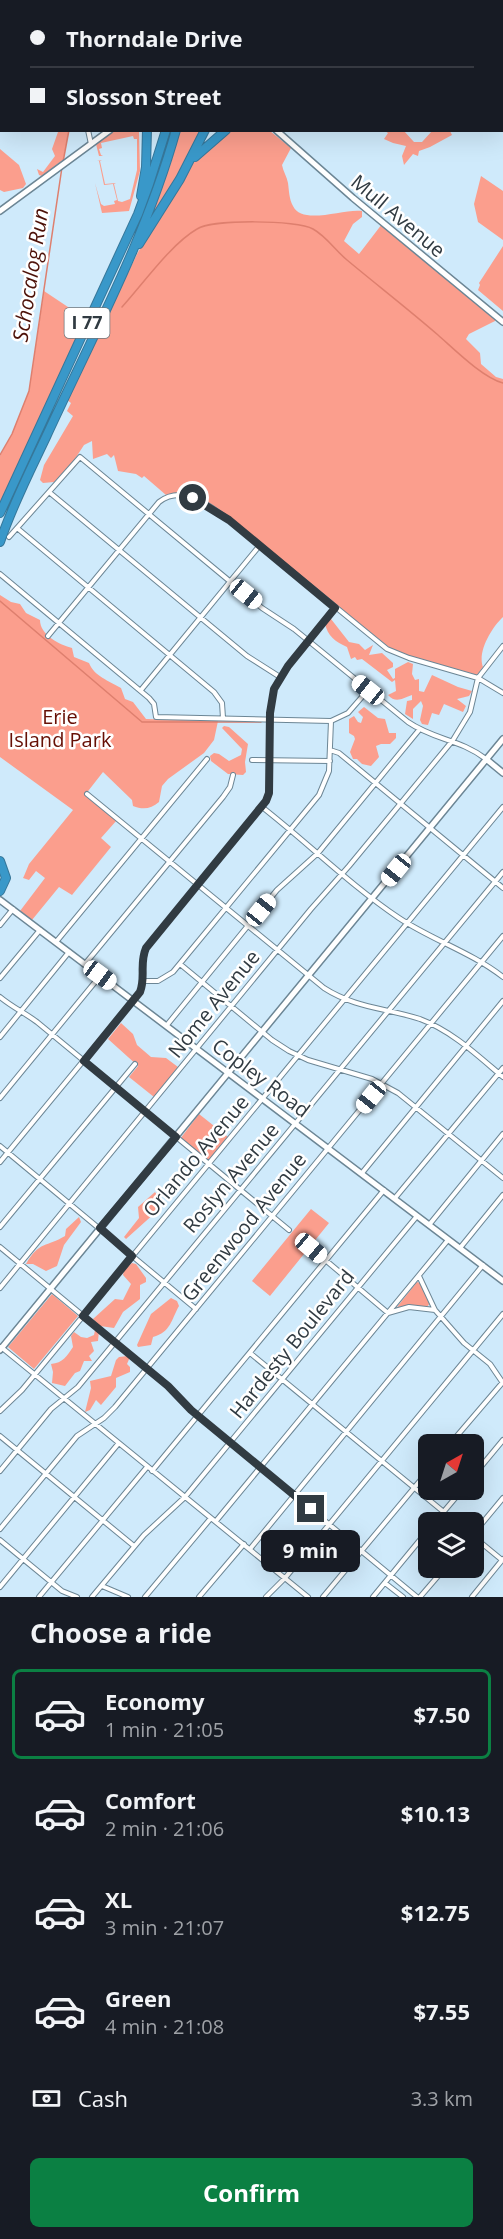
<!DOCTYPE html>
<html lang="en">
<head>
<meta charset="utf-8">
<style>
  :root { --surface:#171b24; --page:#20242c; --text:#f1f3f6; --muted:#9ea1a6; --line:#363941; --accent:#0b8043 }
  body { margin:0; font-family:"Open Sans",sans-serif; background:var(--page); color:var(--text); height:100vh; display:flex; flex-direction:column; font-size:22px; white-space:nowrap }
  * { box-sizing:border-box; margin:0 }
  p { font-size:20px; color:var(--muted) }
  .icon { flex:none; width:33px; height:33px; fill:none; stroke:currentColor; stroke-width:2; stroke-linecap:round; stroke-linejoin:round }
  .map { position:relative; height:1597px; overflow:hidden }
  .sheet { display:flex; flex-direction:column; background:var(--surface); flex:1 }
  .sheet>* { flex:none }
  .hud { position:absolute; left:0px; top:0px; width:504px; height:132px; box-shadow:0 6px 24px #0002; display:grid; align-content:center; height:132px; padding:0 30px; background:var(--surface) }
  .needle { width:39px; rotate:39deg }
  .buttons { position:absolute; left:418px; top:1434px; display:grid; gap:12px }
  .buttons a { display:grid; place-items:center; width:66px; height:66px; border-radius:9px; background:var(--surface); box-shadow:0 6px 24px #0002; font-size:30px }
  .end { position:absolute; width:27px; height:27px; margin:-14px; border:8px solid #313b42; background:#fff; box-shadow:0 0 0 3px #fff }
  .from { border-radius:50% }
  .bubble { position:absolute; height:42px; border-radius:9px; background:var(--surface); box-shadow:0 6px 24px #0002; font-size:20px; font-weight:700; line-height:42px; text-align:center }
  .car { position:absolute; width:18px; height:36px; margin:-18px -9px; border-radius:8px; box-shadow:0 0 4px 2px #0007; background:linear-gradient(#fff 24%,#345 0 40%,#fff 0 76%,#345 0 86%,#fff 0) }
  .hud b { display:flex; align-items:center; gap:21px; height:57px; font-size:22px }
  .hud b+b { border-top:2px solid var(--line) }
  .hud i { width:15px; height:15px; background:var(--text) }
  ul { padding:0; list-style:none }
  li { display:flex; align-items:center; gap:18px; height:90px; margin:0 12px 9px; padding:0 18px; border:3px solid transparent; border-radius:9px }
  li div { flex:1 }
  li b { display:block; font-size:22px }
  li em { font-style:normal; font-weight:700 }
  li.on { border-color:var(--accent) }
  li>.icon { width:54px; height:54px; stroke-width:1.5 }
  h2 { padding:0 30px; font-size:27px; line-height:72px }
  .pay { display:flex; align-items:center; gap:15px; height:66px; padding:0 30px; font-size:22px }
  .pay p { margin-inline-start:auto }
  .primary-button { display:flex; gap:12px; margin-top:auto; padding:12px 30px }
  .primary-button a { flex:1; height:69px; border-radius:9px; background:var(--accent); color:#fff; font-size:24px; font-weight:700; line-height:69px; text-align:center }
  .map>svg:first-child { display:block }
</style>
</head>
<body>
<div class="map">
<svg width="503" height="1597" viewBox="0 0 503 1597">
  <rect width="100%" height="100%" fill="#cfeafb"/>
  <!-- green -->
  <path fill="#fb9e8d" d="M114,131H139L140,171L129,211L102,213L95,183L101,204L104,206L115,204L114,201L117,200L113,184L104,185L99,161H97L102,160L100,161L105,184L116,183L114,184L118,201L122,202L130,199L137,170V139H134L133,136L101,143L102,148L99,149L101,155L103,156H99L96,144Z
    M179,131H202L195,148L147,229Z
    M230,131H270L291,148L282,165C283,171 287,177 288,183C289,190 289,199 293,206C302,226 345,208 362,211V217L353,224L344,241L359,254L382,224L495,318V321L469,334L466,339L480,353L481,364L496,377L503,379V617C492,627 477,652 483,667L477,675L405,655L390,648L225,515C208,502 189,488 166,495L144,476L142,478L136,474L118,471L114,455L111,458L107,454L93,459L92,441L84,445L73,462L54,482L43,483L40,480L44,465L73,416L67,411L71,403L67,400L138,252L196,158Z
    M385,131H404L414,142H422L432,131H450L452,135L430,147L419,151L418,156L413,154L404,165L402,156L406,146L393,143L384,139L388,133Z
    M58,132L69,131L63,160L42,176L39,175L37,169L43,172L55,156L52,149Z
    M0,149L19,165L26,184L23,188L4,192L0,190Z
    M481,176L503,191V240L478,222L474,204Z
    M503,246V311L478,290L480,285L479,283Z
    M44,291L86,319L0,505V456L12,434L29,391Z
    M0,595L11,602L20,604L26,613L40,620C40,635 60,645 72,648L74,657L89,663C94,676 109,681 121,688L125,699L133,702L146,719L218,721L214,740L204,753L168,779L162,786L159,802C151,809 143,810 133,806L132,800L103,772L85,795L117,820L101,838L111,847L72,895L59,887L32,920L20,911L45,878L36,871L29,880L23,878L24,876L29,864L73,810L0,757Z
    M331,619L349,642L359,644L365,650L373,645L369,655L382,653L393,663V667L387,670L393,679L395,678V669L408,662L413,664L412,674L415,680L419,679V691L424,692L432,675L458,687L472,691L469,696L457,699L466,706L463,712L444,704L439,715L432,713L428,725L422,724L420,720L423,706L421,701L413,709V719L405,714L407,701L412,700V695C403,698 396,704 388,695L396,691L395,680L392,682L362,659L357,660L355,657L351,659L347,647C336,642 327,636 325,623L327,620Z
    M364,707L378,718L385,719L389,733H396V738L390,744H381L376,746L379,757L371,766L362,764L357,759H353L350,752L355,739L354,736L349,733V719L354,716L358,722L361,723L363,717L358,712Z
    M224,726L229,727L248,744L245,762L246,772L243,775L228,774L211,761L210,756L214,753L219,754L229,761L241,755L242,749L222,728Z
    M121,1023L133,1034L137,1045L151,1057L166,1058L178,1067L154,1097L129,1077L138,1066L108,1039Z
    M199,1114L228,1137L209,1161L180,1139Z
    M155,1192L157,1195L156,1212L126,1239L124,1237L139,1218L138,1207Z
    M311,1209L329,1223L270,1296L252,1281Z
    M79,1217L81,1222L64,1245L57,1266L46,1271L33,1264H26C39,1241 47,1247 65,1236L66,1229Z
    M132,1263L136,1264L146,1278V1282L140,1285V1299L123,1312L114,1328L100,1326L93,1319L115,1299L123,1300L131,1284L123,1275L124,1270Z
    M417,1282L420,1283L430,1303L427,1307L413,1305L397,1307Z
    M52,1294L78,1316L34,1369L8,1347Z
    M171,1298L177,1301L179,1306C171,1320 171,1332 153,1337L151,1345L138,1347L137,1345L151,1314Z
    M95,1330L99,1331L98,1341L91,1342L94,1351L89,1356L92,1361H84L80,1371L75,1373L65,1386L52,1383L53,1372L51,1364C63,1363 67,1356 73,1347L71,1336L74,1332L81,1337L87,1338L94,1335Z
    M128,1356L130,1357L127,1364L130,1367V1372L116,1378V1387L101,1405L96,1400L90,1410L85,1412L91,1388L90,1381L111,1376L116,1360L119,1357Z"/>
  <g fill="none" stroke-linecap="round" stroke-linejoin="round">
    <!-- stream -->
    <path stroke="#de7f6e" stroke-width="1.5" d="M121,0V2
      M502,48H503
      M63,162L69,130
      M122,307C143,284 171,244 197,229C213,219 297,220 313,229C326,236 336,251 347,260C377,285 408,309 438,335C454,349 483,378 503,383
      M0,455L12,434L29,391L62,167
      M0,601L142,722H261"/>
    <!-- street casing -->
    <g stroke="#6c8695" stroke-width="6">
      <path id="street" d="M131,0V2
        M429,0L430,2
        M472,2L473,0
        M88,130L91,144
        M49,492L247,656L280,677
        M17,528L214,692L222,703L223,718
        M9,537L80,457L262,608L294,629L408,722C434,740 460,739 486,759
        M0,574L149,698L154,704L156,717L331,721L348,713L368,690
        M48,636L159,502C183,484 209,505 229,520L387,649L409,658L478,678L503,693
        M141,690L260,545
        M330,750L339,753L503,888
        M252,760L330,761
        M87,794L324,988C355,1008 386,1008 420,1019C452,1031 477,1055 503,1077
        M262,807C308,843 350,885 399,918C432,940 471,952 503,977
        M0,925L13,909
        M56,942L207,759
        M85,964L223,797L230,787L233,775
        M180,964L272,1040L289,1051L308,1060L372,1079L398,1093L503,1178
        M0,978L40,930
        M144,981H158L173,972L319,795L329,771L331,721
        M0,997C12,1007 25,1013 37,1022L289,1230
        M167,1025L277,890L318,853L419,730
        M0,1037L69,952
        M0,1098L100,976
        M0,1146L196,1309
        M0,1162L140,992C146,977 138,964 146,948L264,804L269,793L270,711L274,689L288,666L335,608
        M362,1173L503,1001
        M395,1198L503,1068
        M429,1225L503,1134
        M0,1227L135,1064
        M0,1247L168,1386L198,1416L417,1597
        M310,1247L388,1313L409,1307L435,1310
        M460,1248L503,1195
        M419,1276L435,1310L464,1343L490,1364L503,1383
        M0,1288L311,909L349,866L453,740L470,712L478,678L503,646
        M1,1347L308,1597
        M250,1353L456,1522
        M0,1411L22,1390L503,807
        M0,1436L134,1546
        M450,1444L503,1382
        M0,1471L51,1409L78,1387L503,872
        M152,1471L384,1190
        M474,1475L503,1440
        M216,1521L448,1240
        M435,1522L462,1490
        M0,1529L77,1436L104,1418L115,1407L503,936
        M474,1533L503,1498
        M474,1537L502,1560
        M0,1540L62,1591L77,1597
        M250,1549L483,1265
        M385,1583L403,1597
        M102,1586L128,1597
        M0,1587L118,1444
        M39,1597L147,1467
        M92,1597L144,1535L185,1497L417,1216
        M145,1597L211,1518
        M199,1597L244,1544
        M266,1597L285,1578L503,1314
        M323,1597L429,1470
        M373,1597L429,1529
        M420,1597L445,1568
        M472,1597L503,1559"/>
    </g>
    <!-- secondary casing -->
    <g stroke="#6c8695" stroke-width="8">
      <path id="secondary" d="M318,2L320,0
        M276,130L353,198L503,322
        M0,211L110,130
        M486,759L503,773
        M0,900L503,1281
        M0,1350L503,739"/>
    </g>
    <!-- highway casing -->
    <g stroke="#36779a" stroke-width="10">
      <path id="highway" d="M183,0V2
        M200,0V2
        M175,2V0
        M193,2V0
        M195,157L226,130
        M141,196L146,167L147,130
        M139,244L180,179L205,130
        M0,513L138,214L149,184L166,130
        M0,542C12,506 30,471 46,437C92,337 146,238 176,130
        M0,861L6,878L0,891"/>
    </g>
    <!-- street -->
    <use href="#street" stroke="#fff" stroke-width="4"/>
    <!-- secondary -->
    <use href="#secondary" stroke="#fff" stroke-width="5"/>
    <!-- highway -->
    <use href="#highway" stroke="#3998c9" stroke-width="8"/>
  </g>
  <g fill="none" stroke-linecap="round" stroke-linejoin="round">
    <!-- route -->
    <path stroke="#313b42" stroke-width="8" d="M193,498L229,520L335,608L288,666L274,689L270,713L269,793L266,801L146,948C139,964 146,977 140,992L84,1061L176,1137L100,1228L132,1256L83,1316L168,1386L191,1410L311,1509"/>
  </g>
  <g text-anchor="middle" stroke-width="5" stroke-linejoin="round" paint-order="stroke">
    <!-- shield labels -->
    <rect fill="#fff" stroke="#6f767b" stroke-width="1.5" x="64.5" y="308" width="45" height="30" rx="4.5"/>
    <g font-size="18" font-weight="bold" fill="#313b42">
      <text x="87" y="329">I 77</text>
    </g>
    <!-- street labels -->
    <g font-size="20" fill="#313b42" stroke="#fff">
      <text transform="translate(398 216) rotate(40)" y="7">Mull Avenue</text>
      <text transform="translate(214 1004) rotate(-51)" y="7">Nome Avenue</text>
      <text transform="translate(261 1078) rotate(37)" y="7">Copley Road</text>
      <text transform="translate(196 1156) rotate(-50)" y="7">Orlando Avenue</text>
      <text transform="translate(231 1178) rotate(-50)" y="7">Roslyn Avenue</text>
      <text transform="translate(244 1227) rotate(-51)" y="7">Greenwood Avenue</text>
      <text transform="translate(292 1344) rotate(-51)" y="7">Hardesty Boulevard</text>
    </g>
    <!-- park labels -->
    <g font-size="20" fill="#660f05" stroke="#fff">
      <text x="60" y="724">Erie<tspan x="60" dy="23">Island Park</tspan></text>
    </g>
    <!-- water labels -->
    <g font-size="21" font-style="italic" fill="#4d1209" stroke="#fff">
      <text transform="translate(31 275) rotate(-81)" y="7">Schocalog Run</text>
    </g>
  </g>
</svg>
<div class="buttons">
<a><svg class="needle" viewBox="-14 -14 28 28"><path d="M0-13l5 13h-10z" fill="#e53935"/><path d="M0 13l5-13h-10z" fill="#9ea1a6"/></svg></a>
<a><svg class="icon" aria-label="layers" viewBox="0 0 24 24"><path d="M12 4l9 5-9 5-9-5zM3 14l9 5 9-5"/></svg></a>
</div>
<i class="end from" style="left:193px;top:498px"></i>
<i class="end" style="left:311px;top:1509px"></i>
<div class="bubble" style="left:261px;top:1530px;width:99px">9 min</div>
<i class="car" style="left:246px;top:594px;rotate:129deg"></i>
<i class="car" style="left:368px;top:690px;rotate:309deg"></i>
<i class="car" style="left:396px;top:870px;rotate:219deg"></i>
<i class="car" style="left:261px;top:910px;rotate:39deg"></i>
<i class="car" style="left:100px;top:975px;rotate:126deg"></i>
<i class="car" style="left:371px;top:1097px;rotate:219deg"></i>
<i class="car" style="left:311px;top:1248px;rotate:130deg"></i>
<div class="hud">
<b><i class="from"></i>Thorndale Drive</b>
<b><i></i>Slosson Street</b>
</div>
</div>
<section class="sheet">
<h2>Choose a ride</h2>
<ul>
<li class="on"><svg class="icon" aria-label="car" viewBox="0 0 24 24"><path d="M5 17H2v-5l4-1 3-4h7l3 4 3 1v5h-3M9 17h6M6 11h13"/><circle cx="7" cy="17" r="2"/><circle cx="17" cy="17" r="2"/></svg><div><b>Economy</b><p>1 min · 21:05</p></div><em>$7.50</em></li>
<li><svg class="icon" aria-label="car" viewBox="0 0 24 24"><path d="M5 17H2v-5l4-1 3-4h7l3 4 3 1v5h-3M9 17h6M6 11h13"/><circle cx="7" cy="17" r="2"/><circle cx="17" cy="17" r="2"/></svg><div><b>Comfort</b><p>2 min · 21:06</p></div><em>$10.13</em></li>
<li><svg class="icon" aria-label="car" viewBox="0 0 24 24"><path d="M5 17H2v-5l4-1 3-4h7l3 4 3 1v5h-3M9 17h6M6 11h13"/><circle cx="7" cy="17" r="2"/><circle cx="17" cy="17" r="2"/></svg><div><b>XL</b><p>3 min · 21:07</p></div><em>$12.75</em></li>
<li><svg class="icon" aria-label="car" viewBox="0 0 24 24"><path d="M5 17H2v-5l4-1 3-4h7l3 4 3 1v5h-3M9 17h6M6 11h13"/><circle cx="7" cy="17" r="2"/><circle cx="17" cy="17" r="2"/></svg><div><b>Green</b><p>4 min · 21:08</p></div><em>$7.55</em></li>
</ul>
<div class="pay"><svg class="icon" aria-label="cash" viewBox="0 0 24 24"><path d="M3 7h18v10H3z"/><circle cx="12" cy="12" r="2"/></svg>Cash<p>3.3 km</p></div>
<div class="primary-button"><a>Confirm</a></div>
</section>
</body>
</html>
